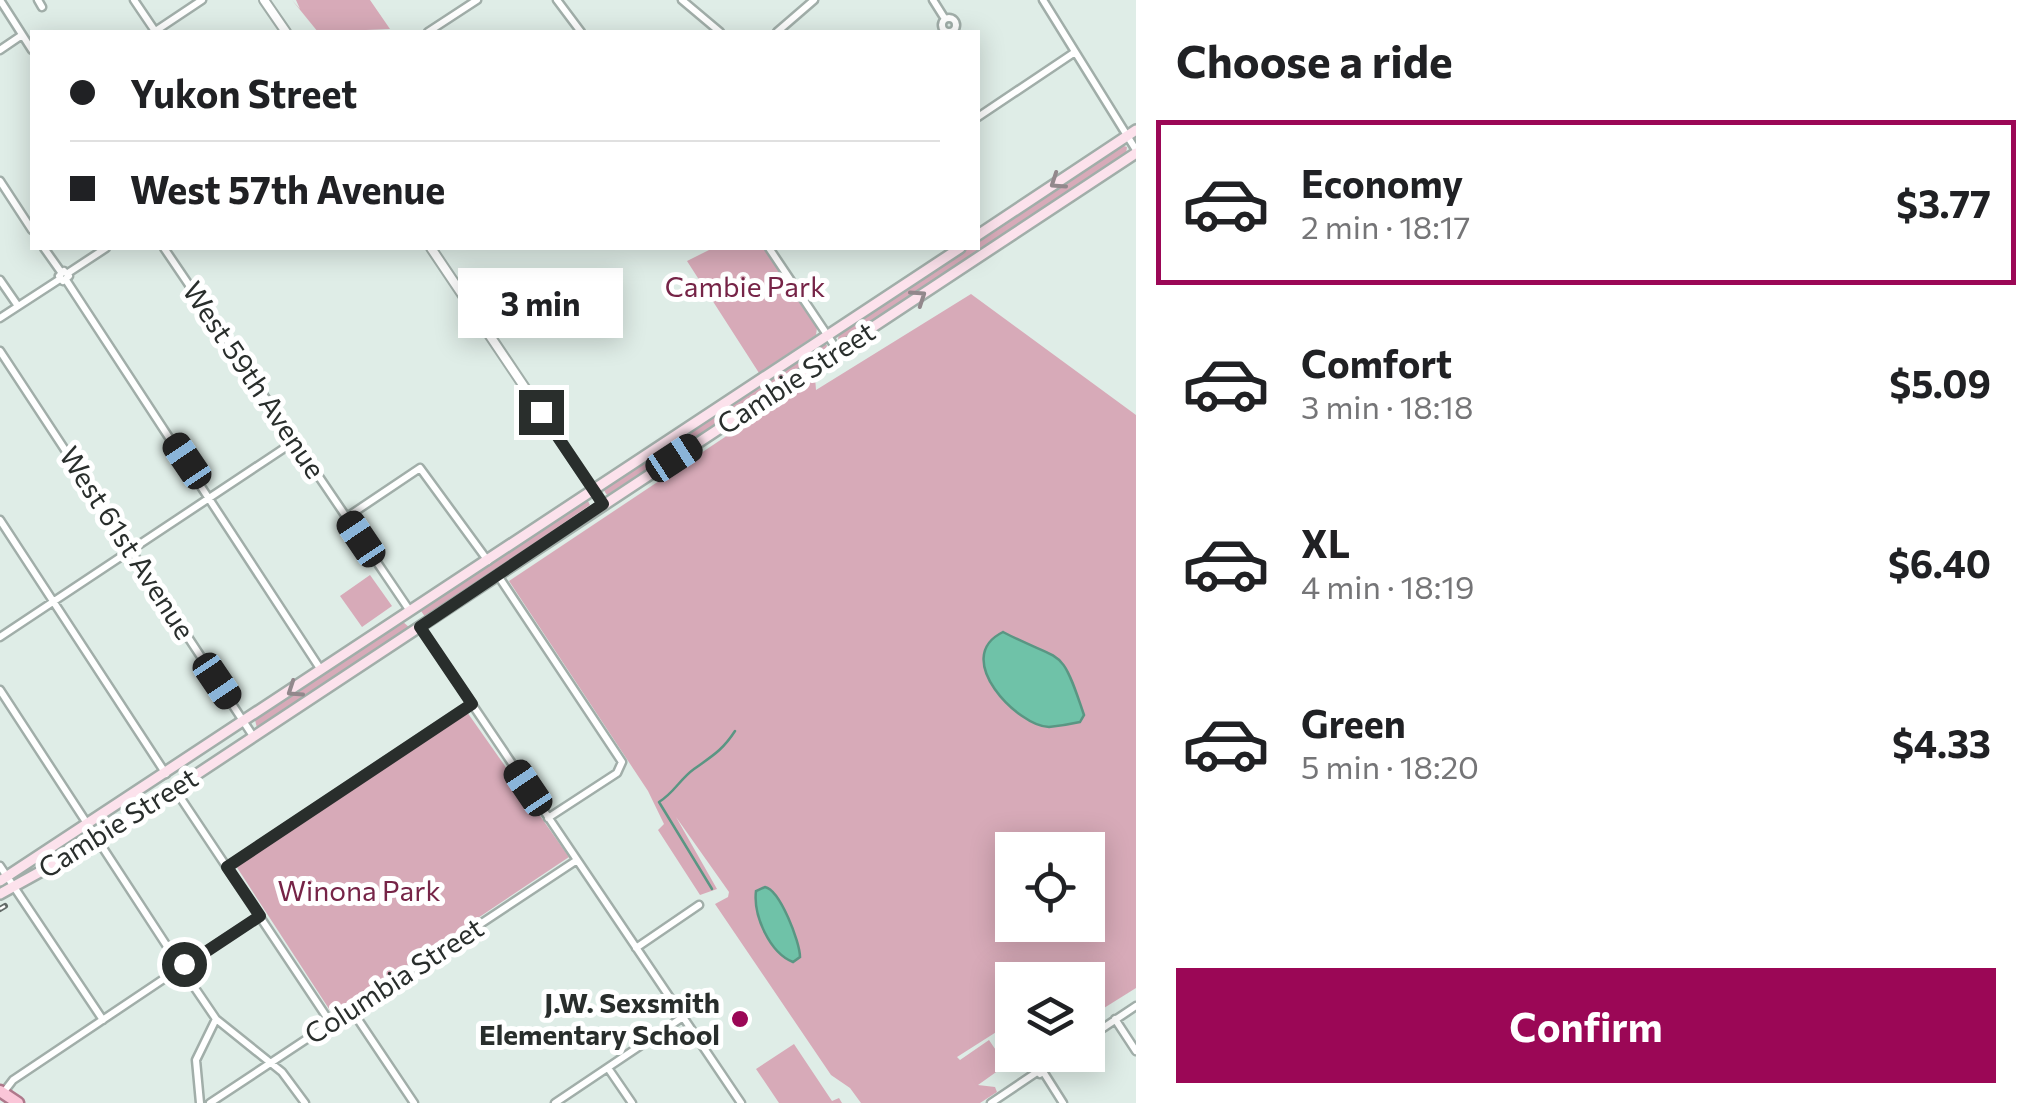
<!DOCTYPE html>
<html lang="en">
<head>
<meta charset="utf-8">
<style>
  :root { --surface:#fff; --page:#f2f2f2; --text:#202124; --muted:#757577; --line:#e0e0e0; --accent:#9b0756 }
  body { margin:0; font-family:Commissioner,sans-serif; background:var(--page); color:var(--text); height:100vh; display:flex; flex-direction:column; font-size:38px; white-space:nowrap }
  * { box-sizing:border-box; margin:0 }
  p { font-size:32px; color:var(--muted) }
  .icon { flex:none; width:55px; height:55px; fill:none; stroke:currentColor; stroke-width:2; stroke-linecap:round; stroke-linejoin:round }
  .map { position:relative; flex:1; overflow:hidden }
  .sheet { display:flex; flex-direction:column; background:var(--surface); width:900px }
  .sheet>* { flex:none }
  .banner { position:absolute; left:30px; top:30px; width:950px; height:220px; border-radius:0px; box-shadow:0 5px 25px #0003; display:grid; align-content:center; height:220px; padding:0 40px; background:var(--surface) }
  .tools { position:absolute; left:995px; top:832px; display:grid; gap:20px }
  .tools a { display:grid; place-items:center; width:110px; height:110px; border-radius:0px; background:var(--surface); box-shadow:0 5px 25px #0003; font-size:50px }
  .end { position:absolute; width:45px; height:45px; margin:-22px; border:12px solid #292e2c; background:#fff; box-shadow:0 0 0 5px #fff }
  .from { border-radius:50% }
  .bubble { position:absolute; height:70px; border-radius:0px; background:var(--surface); box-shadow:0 5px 25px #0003; font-size:32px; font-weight:700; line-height:70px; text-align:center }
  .car { position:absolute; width:30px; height:60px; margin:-30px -15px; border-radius:12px; box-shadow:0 0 8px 2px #0007; background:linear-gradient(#222 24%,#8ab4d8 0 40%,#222 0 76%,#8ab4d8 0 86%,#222 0) }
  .banner b { display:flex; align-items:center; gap:35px; height:95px; font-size:38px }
  .banner b+b { border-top:2px solid var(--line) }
  .banner i { width:25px; height:25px; background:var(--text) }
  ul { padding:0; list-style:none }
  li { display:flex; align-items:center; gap:30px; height:165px; margin:0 20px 15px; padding:0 20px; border:5px solid transparent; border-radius:0px }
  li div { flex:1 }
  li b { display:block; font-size:38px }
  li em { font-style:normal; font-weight:700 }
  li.current { border-color:var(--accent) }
  li>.icon { width:90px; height:90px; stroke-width:1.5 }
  h2 { padding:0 40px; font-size:45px; line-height:120px }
  .primary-button { display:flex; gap:20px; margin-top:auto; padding:20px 40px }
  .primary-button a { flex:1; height:115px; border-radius:0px; background:var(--accent); color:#fff; font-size:40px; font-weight:700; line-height:115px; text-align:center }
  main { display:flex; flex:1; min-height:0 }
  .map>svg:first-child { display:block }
</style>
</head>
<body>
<main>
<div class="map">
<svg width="1136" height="1103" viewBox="0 0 1136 1103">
  <rect width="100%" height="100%" fill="#dfede7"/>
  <!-- green -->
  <path fill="#d7aab8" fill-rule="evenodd" d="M292,0L300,9L296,0H370L390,29L318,32Z
    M1121,145L1127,147L1126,154L845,340H838L839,332L967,248H978V240Z
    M713,248H764L817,328L816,335L759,373L687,261Z
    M971,294L1136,415V988L1088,1018V980H1012V1022L957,1057L960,1060L989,1040L1006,1065L978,1085L995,1087L997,1092L980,1103H861L850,1088L831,1075L715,904L728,897L729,892L676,817L717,889L700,895L658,830L664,824L648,791L509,581L815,377L816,390ZM1012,850H1088V925H1012Z
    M820,345H827L825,353L607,495L603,489Z
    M587,499L590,505L426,618L421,611Z
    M370,575L392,606L362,627L340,596Z
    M402,621L410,628L257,728L255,720Z
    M467,712L569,857L333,1015L236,866Z
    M794,1044L832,1101L839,1098L842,1103H779L756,1069Z"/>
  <!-- water -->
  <path fill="#6fc2a8" stroke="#5a9683" stroke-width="2.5" d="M1003,632C1064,664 1060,643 1084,715L1080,722C1071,724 1058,726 1049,727C1019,727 950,658 1003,632Z
    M765,887C780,890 800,942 800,957L793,962C770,953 753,916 756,891Z"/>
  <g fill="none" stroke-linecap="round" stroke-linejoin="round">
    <!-- stream -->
    <path stroke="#5a9683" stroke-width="2.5" d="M712,889L659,802C674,793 680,779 694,769C712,756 722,751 735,731"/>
    <!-- minor casing -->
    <g stroke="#a1aea9" stroke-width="11">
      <path id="minor" d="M0,0L32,50
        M38,0L42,7
        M134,0L155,31
        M557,0L581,32
        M682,0L720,32
        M933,0L945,19
        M1043,0L1136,150
        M942 25a7 7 0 1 1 14 0a7 7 0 1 1-14 0Z
        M154,32L202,0
        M428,32L477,0
        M777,32L814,0
        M0,50L22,35
        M978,117L1075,52
        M0,181L32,230
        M44,248L61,272
        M164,248L410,611
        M769,248L838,351
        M64,271L69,276L63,281L59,276Z
        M68,273L106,248
        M0,280L18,306
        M66,280L321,670
        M0,318L60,279
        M0,351L253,736
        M347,517L420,468L488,561
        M0,520L166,774
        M497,574L622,762L617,773L548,818
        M420,627L741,1103
        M0,637L295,441
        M0,690L178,963
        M174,788L330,1022
        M0,866L103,1020
        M227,867L471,704
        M636,948L699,905
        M185,965L260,916
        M184,972L216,1019L282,1072L305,1103
        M351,1009L414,1103
        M1115,1019L1136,1051
        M1088,1038L1136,1006
        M1042,1065L1045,1070L1040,1074L1036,1068Z
        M1045,1067L1062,1055
        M608,1068L632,1103
        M1044,1073L1063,1103
        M3,1093L13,1080L177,970
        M200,1103L196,1060L216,1019
        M210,1103L577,860
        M555,1103L683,1017
        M991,1103L1037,1072"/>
    </g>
    <!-- tertiary casing -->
    <g stroke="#a1aea9" stroke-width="12">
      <path id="tertiary" d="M264,0L286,32
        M431,248L603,504"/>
    </g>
    <!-- secondary casing -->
    <g stroke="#a1aea9" stroke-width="14">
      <path id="secondary" d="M978,235L1136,130
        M0,881L960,248
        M0,894L96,841L1136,153"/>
    </g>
    <!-- primary casing -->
    <g stroke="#ae788b" stroke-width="15">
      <path id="primary" d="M0,1091L18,1103"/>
    </g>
    <!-- minor -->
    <use href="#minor" stroke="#fff" stroke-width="6"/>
    <!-- tertiary -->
    <use href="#tertiary" stroke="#fff" stroke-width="8"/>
    <!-- secondary -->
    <use href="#secondary" stroke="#fce2ec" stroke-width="9"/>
    <!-- primary -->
    <use href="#primary" stroke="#fac6d8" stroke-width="10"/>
    <!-- rail casing -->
    <g stroke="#626a67" stroke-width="6">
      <path id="rail" d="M0,909L5,906"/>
    </g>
    <!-- rail -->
    <use href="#rail" stroke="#fff" stroke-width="2.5" stroke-dasharray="8" stroke-linecap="butt"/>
  </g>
  <!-- one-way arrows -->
  <defs><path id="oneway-chevron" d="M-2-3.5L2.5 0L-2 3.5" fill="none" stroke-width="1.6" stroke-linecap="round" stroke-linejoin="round" transform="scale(2.5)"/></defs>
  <g stroke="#92888c">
    <use href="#oneway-chevron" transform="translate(1057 182) rotate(146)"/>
    <use href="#oneway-chevron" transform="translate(919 297) rotate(-34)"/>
    <use href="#oneway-chevron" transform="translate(294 690) rotate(146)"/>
  </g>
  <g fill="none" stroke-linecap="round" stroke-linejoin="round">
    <!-- route -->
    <path stroke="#292e2c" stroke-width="12" d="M184,964L178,963L177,970L184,972L186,965L260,916L227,867L472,704L420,627L603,504L541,412"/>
  </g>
  <!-- markers -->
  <circle fill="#9b0756" stroke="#fff" stroke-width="4" cx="740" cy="1019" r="10"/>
  <g text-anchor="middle" stroke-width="10" stroke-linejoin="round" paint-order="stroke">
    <!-- park labels -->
    <g font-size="28" fill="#762447" stroke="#fff">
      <text x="745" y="297">Cambie Park</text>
      <text x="359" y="901">Winona Park</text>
    </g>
    <!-- street labels -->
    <g font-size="28" fill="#292e2c" stroke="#fff">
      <text transform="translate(796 378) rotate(-33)" y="10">Cambie Street</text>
      <text transform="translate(254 380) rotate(56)" y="10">West 59th Avenue</text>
      <text transform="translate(127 543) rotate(57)" y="10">West 61st Avenue</text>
      <text transform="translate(118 823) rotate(-32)" y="10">Cambie Street</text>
      <text transform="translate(394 981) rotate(-33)" y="10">Columbia Street</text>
    </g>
    <!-- poi labels -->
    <g font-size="28" font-weight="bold" fill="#292e2c" stroke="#fff" text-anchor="end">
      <text x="720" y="1013">J.W. Sexsmith<tspan x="720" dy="32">Elementary School</tspan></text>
    </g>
  </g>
</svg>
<div class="tools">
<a><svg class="icon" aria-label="locate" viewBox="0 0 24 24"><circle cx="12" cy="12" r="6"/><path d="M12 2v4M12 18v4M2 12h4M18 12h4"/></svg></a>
<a><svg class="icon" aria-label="layers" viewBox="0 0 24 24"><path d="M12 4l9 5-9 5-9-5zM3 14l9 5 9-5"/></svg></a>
</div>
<i class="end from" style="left:184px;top:964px"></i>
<i class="end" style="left:541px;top:412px"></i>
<div class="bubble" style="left:458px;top:268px;width:165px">3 min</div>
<i class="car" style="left:674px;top:458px;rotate:57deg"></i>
<i class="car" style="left:187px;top:461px;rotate:326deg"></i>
<i class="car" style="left:361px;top:539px;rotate:326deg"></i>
<i class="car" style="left:217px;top:681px;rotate:146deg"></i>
<i class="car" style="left:528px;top:788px;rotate:326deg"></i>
<div class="banner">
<b><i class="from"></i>Yukon Street</b>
<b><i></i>West 57th Avenue</b>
</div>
</div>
<section class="sheet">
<h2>Choose a ride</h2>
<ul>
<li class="current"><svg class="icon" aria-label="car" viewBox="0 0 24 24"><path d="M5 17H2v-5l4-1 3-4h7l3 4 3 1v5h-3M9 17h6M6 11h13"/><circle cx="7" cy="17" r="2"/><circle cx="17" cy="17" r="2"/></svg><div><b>Economy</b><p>2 min · 18:17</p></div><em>$3.77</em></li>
<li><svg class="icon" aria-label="car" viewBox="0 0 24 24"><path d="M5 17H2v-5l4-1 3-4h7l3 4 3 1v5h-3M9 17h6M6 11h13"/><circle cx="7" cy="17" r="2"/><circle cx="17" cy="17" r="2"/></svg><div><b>Comfort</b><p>3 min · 18:18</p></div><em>$5.09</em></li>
<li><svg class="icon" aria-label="car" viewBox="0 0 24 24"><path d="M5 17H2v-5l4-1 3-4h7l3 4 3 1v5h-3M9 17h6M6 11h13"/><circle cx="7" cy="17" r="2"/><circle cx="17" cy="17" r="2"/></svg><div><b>XL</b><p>4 min · 18:19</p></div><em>$6.40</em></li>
<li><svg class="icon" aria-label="car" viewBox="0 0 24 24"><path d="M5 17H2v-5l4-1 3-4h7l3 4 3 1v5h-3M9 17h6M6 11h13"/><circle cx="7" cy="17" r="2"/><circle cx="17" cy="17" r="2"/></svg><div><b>Green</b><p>5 min · 18:20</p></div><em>$4.33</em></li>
</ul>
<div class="primary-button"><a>Confirm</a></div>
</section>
</main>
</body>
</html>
